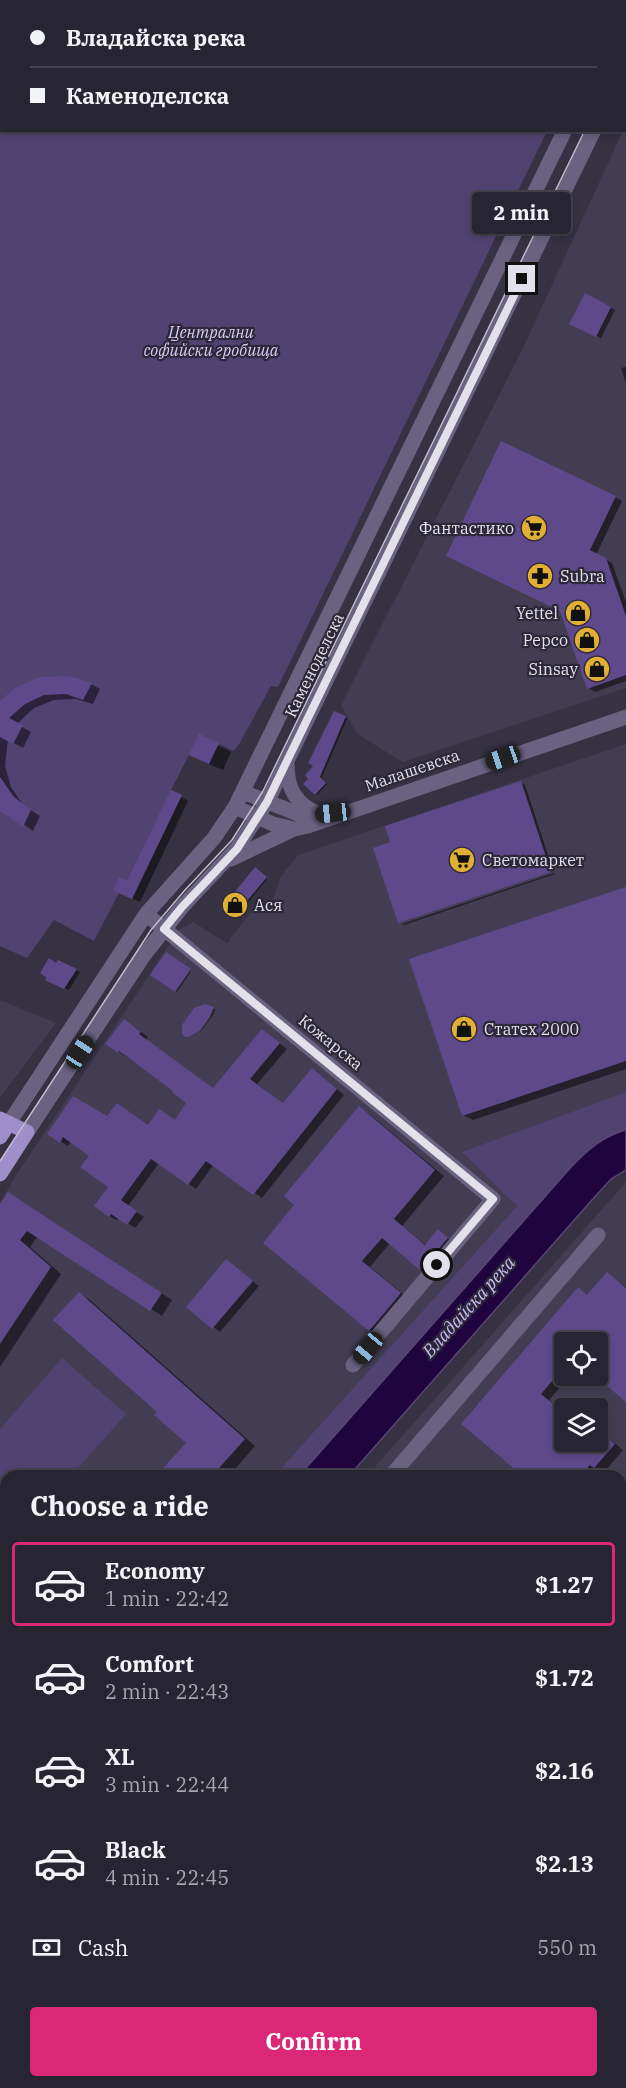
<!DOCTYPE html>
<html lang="en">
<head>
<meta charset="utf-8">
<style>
  :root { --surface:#282532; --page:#302d3a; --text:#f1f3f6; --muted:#a5a5ac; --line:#44424d; --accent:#db2777 }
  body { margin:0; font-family:"IBM Plex Serif",serif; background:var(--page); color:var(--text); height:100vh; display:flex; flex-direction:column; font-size:22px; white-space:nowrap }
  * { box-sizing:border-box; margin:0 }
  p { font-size:20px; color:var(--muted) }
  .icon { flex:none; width:33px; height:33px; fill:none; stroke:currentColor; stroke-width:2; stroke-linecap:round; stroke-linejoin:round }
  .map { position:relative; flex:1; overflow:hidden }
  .panel { position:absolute; left:0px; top:1470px; width:627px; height:618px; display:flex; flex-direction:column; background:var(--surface); border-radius:18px 18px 0 0; box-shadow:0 3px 9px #0003,0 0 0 2px var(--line) }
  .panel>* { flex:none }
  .guide { position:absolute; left:0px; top:0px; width:627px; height:132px; box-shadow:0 3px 9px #0003,0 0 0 2px var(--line); display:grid; align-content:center; height:132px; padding:0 30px; background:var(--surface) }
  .tools { position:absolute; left:554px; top:1332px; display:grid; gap:12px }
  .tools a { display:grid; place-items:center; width:54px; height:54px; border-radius:6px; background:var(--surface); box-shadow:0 3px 9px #0003,0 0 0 2px var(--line); font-size:30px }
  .end { position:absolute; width:27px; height:27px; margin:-14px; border:8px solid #e2e0eb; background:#111; box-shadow:0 0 0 3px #111 }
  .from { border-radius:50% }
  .bubble { position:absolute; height:42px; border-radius:6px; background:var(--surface); box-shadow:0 3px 9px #0003,0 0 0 2px var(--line); font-size:20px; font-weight:700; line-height:42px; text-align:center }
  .car { position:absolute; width:18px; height:36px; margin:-18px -9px; border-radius:8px; box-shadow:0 0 4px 2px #0007; background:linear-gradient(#222 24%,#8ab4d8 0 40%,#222 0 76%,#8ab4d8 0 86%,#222 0) }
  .guide b { display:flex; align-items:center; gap:21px; height:57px; font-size:22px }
  .guide b+b { border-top:2px solid var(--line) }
  .guide i { width:15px; height:15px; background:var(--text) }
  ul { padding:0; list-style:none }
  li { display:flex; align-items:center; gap:18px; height:84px; margin:0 12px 9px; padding:0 18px; border:3px solid transparent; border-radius:6px }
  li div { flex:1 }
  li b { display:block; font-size:22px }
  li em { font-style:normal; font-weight:700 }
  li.on { border-color:var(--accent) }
  li>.icon { width:54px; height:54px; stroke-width:1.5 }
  h2 { padding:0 30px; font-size:27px; line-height:72px }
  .pay { display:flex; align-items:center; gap:15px; height:66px; padding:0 30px; font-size:22px }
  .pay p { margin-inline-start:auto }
  .cta { display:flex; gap:12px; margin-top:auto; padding:12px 30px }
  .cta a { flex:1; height:69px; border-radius:6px; background:var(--accent); color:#fff; font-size:24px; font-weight:700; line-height:69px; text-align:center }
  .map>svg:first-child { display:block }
</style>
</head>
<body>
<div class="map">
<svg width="626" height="2088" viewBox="0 0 626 2088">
  <rect width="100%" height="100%" fill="#363143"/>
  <!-- built -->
  <path fill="#433d53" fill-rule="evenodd" d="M626,123V688L403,762L357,734L341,705L522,350L623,131L626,130Z
    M626,744V1092L463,1152L517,1206L274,1476H6V1775L0,1781V1203L15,1177L179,930L193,922L227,943L250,913L263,908L273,900L281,876L298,855Z
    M0,1000L56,1023L0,1098Z
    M626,1182V1861L621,1862V1476H367ZM564,1342H597V1376H564ZM564,1408H597V1442H564Z
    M626,1894V2088H101L94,2082H621V1895Z
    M0,2051L6,2056V2082H37L44,2088H0Z"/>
  <!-- green -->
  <path fill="#514371" d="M0,0H610L609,2H2V130L547,131L278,687L271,686L238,746L233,751L219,744L209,764L189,755L171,790L182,795L132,899L119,893L94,941L54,920L27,958L0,946Z
    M626,1092V1130C603,1136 588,1150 572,1166L299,1476H274L517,1206L462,1152Z
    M62,1358L126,1414L71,1476H6V1482L0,1477V1429Z"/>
  <!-- water -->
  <path fill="#1f0440" stroke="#5a4673" stroke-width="1.5" d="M626,1130V1170L611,1179L591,1201L349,1476H299L572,1166C588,1150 603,1136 626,1130Z"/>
  <!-- shadow -->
  <path fill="#0007" d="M585,295L615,310L601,338L571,323Z
    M626,367V384L621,368Z
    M615,497L622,501L596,555L612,563L626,602V681L595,692L589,688L562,610L448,555Z
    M91,684L100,689L93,704L76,699L54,700L34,708L17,724L31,732L23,748L8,740L5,766L11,787L23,805L40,816L33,831L0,808V703Z
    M334,712L347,719L321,779L327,784L317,795L315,794L316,766Z
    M199,736L231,752L223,770L204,762Z
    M521,783L525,785L553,870L399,922L392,843Z
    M172,792L188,801L140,902L122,893Z
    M255,869L267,879L235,918L223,908Z
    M554,873L555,874L404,925L402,924Z
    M626,888V1069L473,1120L463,1115Z
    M167,954L191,971L177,992L152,975Z
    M59,962L80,972L69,990L47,980Z
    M208,1006L215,1009L214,1014L201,1031L189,1037Z
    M132,1025L148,1037L146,1040L214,1089L263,1031L287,1049L257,1084L284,1104L320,1075L344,1095L262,1198L214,1164L196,1189L159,1163L128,1206L144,1217L135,1228L119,1217L117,1220L109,1216L110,1187L91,1155L71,1141L68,1146L49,1134L107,1118L149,1126L176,1121L189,1103L175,1090L107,1044Z
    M359,1108L369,1114L444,1176L402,1226L426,1245L438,1231L456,1244L430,1274L390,1243L370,1267L409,1299L379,1335L370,1330L296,1205Z
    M20,1200L172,1300L162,1316L38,1236L30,1247L61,1274L0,1367V1207Z
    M226,1261L259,1286L220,1332L188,1307Z
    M607,1274L626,1287V1400L597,1375V1342H564V1376H570L549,1400L564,1413V1442H597V1428L623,1450L606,1470L613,1476H525L463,1424L578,1289L589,1296Z
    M79,1293L90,1300L255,1446L229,1476H158L188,1443L159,1412Z
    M621,1484L626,1485V1542L621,1548Z
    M0,1524L6,1530V1602L0,1609Z
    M6,1648V1728L0,1735V1654Z
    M621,1801L622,1809H626V1854L621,1855Z
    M621,1942L626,1946V2022L621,2028Z
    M0,1985L6,1989V2006L0,2001Z
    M94,2082H113L108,2088H103Z
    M137,2082H292L286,2088H144Z
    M378,2082H396L403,2088H373Z
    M434,2082H457L464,2088H428Z"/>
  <!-- building -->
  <path fill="#5e4a8b" d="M585,293L611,307L596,337L569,324Z
    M501,441L616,496L590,550L606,558L626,616V675L587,689L560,611L446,556Z
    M68,676L92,683L83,700L66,694L44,695L25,704L9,718L23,725L13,744L0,737V701L15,688L40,677Z
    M334,711L346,716L320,777L326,783L315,795L303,784L308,779L305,775L313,766L308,763Z
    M199,734L219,743L209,764L189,755Z
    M0,777L14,797L31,810L23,827L0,811Z
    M521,781L551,872L398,923L373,848L390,842L385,826Z
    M171,790L182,795L132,899L113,890L119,877L127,881Z
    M255,867L267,877L233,918L221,909Z
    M626,887V1061L462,1116L409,959Z
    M166,952L191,969L175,992L150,975Z
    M49,958L56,963L58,960L77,969L64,989L45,980L47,978L40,973Z
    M205,1004L214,1007L210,1017L200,1031L189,1037H185L182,1034V1025L194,1008Z
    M124,1019L141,1032L139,1034L213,1088L262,1029L280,1043L250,1079L283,1103L312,1068L337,1089L253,1195L206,1161L188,1185L151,1159L121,1200L137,1211L127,1225L111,1214L109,1217L94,1206L108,1187L80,1167L89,1156L63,1137L60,1143L47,1134L73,1096L107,1116L117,1103L148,1125L159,1109L175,1120L186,1103L172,1092L173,1091L119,1051L118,1053L105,1044Z
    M359,1106L435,1170L394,1219L425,1245L438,1229L448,1238L420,1270L382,1238L362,1261L401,1293L369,1331L263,1243L294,1205L284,1196Z
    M8,1192L162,1293L150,1311L27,1231L20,1240L51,1267L0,1344V1204Z
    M226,1259L253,1281L212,1329L186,1307Z
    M607,1272L626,1288V1402L597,1377V1342H564V1367L541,1394L564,1413V1442H597V1429L615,1444L594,1468L590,1465L580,1476H523L461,1424L578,1287L587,1295Z
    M79,1292L245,1439L212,1476H156L186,1443L154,1415L157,1412L53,1320Z"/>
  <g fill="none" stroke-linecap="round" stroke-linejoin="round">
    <!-- minor -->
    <path stroke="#6a6280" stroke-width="15" d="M626,8V7
      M626,67V66
      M287,764C287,787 295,804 317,813
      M243,792L298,814H325
      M235,807L273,824L294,829L308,826L626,717
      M231,859L294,829
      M146,914L493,1199L353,1365
      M9,1123L146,914L214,838L235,807L565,130
      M27,1132L144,955L182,907L237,848L267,802L594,130
      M391,1476L598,1235
      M621,1877L626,1876
      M0,1916L6,1910"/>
    <!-- major -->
    <path stroke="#9e8ec9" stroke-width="15" d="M0,1119L27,1132L0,1174
      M0,1137L9,1123"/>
    <!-- tram -->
    <path stroke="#c1becb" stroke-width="1.5" d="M626,31V30
      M626,47V46
      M0,1161L151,930L185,890L232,840L263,791L585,130"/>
  </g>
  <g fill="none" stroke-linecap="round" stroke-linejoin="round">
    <!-- route -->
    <path stroke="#e2e0eb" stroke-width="8" d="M437,1265L493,1199L164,929L182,907L237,849L267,802L522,279"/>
  </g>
  <!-- icons -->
  <defs>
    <g id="supermarket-disc" transform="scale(1.35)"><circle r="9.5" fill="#dfb034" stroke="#2c2739"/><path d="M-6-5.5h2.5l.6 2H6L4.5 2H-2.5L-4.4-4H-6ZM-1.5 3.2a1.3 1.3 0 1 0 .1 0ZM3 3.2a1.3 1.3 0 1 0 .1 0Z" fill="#111"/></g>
    <g id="pharmacy-disc" transform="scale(1.35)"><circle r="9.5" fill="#dfb034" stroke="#2c2739"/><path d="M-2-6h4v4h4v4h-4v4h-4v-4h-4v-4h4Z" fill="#111"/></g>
    <g id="shop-disc" transform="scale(1.35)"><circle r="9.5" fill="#dfb034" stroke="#2c2739"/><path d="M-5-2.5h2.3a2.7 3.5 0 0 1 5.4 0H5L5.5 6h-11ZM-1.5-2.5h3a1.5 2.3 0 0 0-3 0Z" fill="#111"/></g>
  </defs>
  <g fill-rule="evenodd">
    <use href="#supermarket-disc" x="534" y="528"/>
    <use href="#pharmacy-disc" x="540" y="576"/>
    <use href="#shop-disc" x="578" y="613"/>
    <use href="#shop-disc" x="587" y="640"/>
    <use href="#shop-disc" x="597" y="669"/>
    <use href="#supermarket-disc" x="462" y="860"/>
    <use href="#shop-disc" x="235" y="905"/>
    <use href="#shop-disc" x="464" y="1029"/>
  </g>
  <g text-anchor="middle" stroke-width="4.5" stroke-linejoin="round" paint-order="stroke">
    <!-- park labels -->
    <g font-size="16" font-style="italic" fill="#d5ccf2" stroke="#2c2739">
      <text x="211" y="338">Централни<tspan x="211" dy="18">софийски гробища</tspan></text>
    </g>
    <!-- poi labels -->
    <g font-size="16" fill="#e2e0eb" stroke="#2c2739" text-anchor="end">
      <text x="514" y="534">Фантастико</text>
      <text x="560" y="582" text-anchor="start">Subra</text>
      <text x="558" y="619">Yettel</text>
      <text x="568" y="646">Pepco</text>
      <text x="578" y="675">Sinsay</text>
      <text x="482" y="866" text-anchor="start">Светомаркет</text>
      <text x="254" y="911" text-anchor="start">Ася</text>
      <text x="484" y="1035" text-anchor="start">Статех 2000</text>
    </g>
    <!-- street labels -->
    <g font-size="16" fill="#e2e0eb" stroke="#2c2739">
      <text transform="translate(314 665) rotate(-64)" y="6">Каменоделска</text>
      <text transform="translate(412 770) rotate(-19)" y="6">Малашевска</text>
      <text transform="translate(331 1042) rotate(39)" y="6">Кожарска</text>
    </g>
    <!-- water labels -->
    <g font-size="18" font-style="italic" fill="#cbbcf5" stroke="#2c2739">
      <text transform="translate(469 1307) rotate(-48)" y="6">Владайска река</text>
    </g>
  </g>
</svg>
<div class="tools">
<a><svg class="icon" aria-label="locate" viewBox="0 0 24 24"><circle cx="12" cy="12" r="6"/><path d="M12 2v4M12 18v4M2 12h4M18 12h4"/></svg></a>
<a><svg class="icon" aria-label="layers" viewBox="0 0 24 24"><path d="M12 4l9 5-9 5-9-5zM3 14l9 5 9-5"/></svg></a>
</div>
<i class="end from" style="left:437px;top:1265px"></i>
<i class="end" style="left:522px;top:279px"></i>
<div class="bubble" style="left:472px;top:192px;width:99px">2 min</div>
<i class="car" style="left:503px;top:758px;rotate:251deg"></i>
<i class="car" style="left:333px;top:813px;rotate:264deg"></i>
<i class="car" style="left:80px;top:1052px;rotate:33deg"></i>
<i class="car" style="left:368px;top:1348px;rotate:220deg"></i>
<div class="guide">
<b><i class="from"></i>Владайска река</b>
<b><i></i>Каменоделска</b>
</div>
<section class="panel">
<h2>Choose a ride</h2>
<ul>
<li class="on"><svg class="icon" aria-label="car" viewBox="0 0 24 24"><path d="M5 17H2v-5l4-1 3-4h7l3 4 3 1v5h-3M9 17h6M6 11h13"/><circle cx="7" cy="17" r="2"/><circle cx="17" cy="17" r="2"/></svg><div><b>Economy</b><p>1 min · 22:42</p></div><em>$1.27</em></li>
<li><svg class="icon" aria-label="car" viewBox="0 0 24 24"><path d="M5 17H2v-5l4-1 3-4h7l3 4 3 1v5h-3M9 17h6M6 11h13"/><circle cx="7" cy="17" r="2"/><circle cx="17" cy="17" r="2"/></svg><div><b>Comfort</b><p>2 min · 22:43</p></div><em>$1.72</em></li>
<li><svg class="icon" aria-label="car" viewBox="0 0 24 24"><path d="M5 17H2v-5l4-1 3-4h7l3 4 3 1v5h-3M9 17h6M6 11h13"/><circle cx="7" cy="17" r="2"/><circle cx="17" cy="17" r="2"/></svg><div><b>XL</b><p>3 min · 22:44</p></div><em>$2.16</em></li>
<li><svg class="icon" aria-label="car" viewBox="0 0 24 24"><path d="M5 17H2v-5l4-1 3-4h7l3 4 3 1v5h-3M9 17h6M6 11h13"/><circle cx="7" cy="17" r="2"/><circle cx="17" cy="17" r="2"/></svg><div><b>Black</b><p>4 min · 22:45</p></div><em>$2.13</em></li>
</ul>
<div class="pay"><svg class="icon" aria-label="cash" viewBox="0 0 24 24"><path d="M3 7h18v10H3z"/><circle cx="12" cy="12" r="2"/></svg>Cash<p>550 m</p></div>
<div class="cta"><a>Confirm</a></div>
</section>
</div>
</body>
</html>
